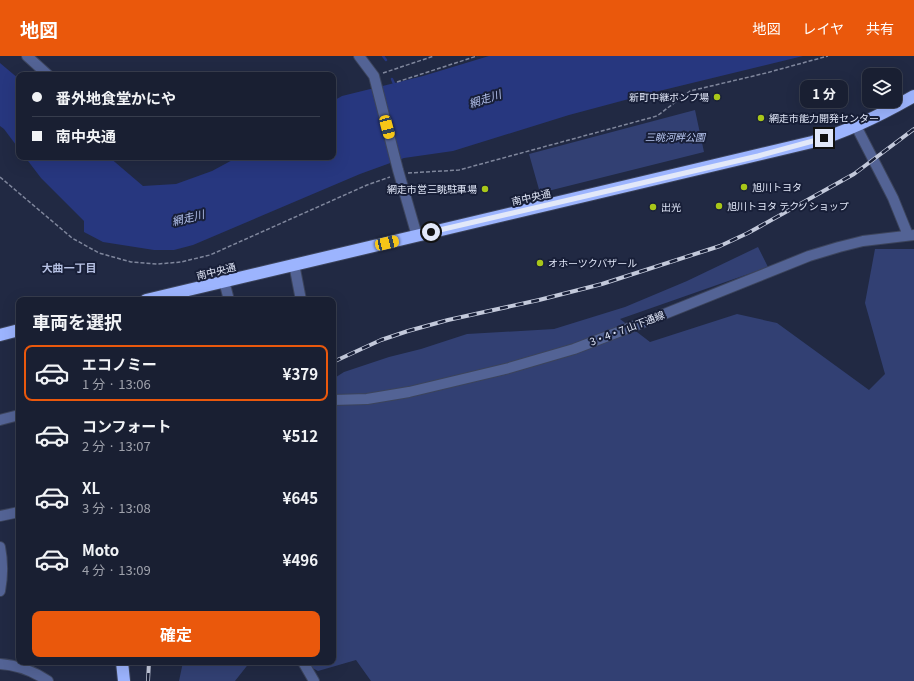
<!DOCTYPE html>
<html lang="ja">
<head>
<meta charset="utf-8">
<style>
  :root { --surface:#191f32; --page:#262c3e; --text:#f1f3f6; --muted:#9fa2ac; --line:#373d4d; --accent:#ea580c }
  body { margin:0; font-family:Georgia,"Noto Sans JP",serif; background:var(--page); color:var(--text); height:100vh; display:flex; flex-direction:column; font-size:15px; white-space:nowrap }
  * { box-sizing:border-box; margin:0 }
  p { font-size:13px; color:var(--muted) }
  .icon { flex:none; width:22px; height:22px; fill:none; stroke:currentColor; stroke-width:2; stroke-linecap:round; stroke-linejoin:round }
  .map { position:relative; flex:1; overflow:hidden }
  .details { position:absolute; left:16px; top:241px; width:320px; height:368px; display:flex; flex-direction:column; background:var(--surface); border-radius:8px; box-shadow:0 4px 16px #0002,0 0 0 1px var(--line) }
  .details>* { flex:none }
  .banner { position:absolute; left:16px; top:16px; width:320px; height:88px; border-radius:8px; box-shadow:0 4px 16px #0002,0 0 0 1px var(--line); display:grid; align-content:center; height:88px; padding:0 16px; background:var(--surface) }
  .controls { position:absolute; left:862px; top:12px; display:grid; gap:8px }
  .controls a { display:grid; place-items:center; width:40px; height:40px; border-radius:8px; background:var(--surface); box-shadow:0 4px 16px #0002,0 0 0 1px var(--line); font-size:20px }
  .end { position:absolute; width:18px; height:18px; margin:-9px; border:5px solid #e2e8f9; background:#111; box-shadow:0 0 0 2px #111 }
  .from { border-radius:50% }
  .bubble { position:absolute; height:28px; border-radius:8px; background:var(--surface); box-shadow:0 4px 16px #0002,0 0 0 1px var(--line); font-size:13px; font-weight:700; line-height:28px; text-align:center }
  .car { position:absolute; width:12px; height:24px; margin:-12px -6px; border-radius:5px; box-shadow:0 0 3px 1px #0007; background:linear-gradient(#f5c518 24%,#345 0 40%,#f5c518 0 76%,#345 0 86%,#f5c518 0) }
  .banner b { display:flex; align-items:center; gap:14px; height:38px; font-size:15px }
  .banner b+b { border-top:1px solid var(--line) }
  .banner i { width:10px; height:10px; background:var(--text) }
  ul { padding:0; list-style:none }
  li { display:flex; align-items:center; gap:12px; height:56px; margin:0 8px 6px; padding:0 8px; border:2px solid transparent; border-radius:8px }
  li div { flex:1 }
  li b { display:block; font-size:15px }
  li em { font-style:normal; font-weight:700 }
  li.on { border-color:var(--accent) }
  li>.icon { width:36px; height:36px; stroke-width:1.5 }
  h2 { padding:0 16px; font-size:18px; line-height:48px }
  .primary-button { display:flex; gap:8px; margin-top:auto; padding:8px 16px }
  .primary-button a { flex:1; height:46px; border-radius:8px; background:var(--accent); color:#fff; font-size:16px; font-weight:700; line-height:46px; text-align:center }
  header { display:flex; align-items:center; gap:24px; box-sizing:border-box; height:56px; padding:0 20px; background:var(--accent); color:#fff }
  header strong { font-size:19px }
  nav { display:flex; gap:22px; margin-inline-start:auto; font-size:14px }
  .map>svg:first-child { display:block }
</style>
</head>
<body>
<header>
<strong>地図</strong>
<nav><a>地図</a><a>レイヤ</a><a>共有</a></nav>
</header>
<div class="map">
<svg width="914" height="625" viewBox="0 0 914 625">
  <rect width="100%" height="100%" fill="#212943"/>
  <!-- green -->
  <path fill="#324073" d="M695,54L704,96L540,137L529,98Z
    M758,191L768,211L620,263L650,286L737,258L777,267L869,334L885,318L865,247L875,193H914V625H371L356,604L318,615L301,606H333V323L344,316L389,301L421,293L467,278L554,273L625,251L687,225Z
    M183,606H250L235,625H179Z"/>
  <!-- water -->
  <path fill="#27377f" d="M489,0H803L655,36L569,59L453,95L404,102L360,118L193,189L174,194H154L103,186L84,176V165L41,122L25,101H109L143,130L176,128L212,115L238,101H333V45L342,40L423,20Z
    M0,7L19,23V93L4,73L0,70Z"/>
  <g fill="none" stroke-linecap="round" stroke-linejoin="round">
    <!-- stream -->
    <path stroke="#27377f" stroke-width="2.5" d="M383,0L386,4
      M392,23L395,30"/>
    <!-- minor casing -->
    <g stroke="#3c445c" stroke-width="12">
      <path id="minor" d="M27,0L48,19
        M359,0L374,20L398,114L417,180
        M856,70L893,142L908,179
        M294,208L301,244
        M224,225L229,244
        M333,344L367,343L409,336L509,312L574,293L642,267L809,200L839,191L863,185L914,179
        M0,364L19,359
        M0,460L19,456
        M0,491C3,506 3,519 0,535
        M303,606L314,625
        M0,608C18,609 33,615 48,625"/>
    </g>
    <!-- highway casing -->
    <g stroke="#3c445c" stroke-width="14">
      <path id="highway" d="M146,244L812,86C849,75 881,59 914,40
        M0,279L19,274
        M122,606L124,625"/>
    </g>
    <!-- path -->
    <path stroke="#7f869c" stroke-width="1.5" stroke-dasharray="4 2" stroke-linecap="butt" d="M383,17L434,0
      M397,26L477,0
      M408,117L459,114L657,60L690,35L766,17L828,0
      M0,121L72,182L99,197L131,206L157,208L181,206L210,199L367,129L390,121"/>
    <!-- minor -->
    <use href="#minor" stroke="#536395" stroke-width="10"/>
    <!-- highway -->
    <use href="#highway" stroke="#9cb4fe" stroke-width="12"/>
    <!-- rail casing -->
    <g stroke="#c3c9db" stroke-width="4">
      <path id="rail" d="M333,306L381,284L408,275L448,264L539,244L602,228L720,190L748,177L854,118L914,73
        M148,625L149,606"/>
    </g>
    <!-- rail -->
    <use href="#rail" stroke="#181f38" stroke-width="2.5" stroke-dasharray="8" stroke-linecap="butt"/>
  </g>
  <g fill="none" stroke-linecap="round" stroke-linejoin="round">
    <!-- route -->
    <path stroke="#e2e8f9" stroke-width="5" d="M431,176L758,100L824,82"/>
  </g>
  <!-- markers -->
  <g fill="#a9c719" stroke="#181f38" stroke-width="1.5">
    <circle cx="717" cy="41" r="4"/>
    <circle cx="761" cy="62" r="4"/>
    <circle cx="744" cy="131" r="4"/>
    <circle cx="485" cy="133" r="4"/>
    <circle cx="719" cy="150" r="4"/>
    <circle cx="653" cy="151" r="4"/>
    <circle cx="540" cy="207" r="4"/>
  </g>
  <g text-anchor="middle" stroke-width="4" stroke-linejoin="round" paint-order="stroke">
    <!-- poi labels -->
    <g font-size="10" fill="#e2e8f9" stroke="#181f38" text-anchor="start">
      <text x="709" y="45" text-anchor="end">新町中継ポンプ場</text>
      <text x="769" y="66">網走市能力開発センター</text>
      <text x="752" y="135">旭川トヨタ</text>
      <text x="477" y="137" text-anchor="end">網走市営三眺駐車場</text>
      <text x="727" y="154">旭川トヨタ テクノショップ</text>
      <text x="661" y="155">出光</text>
      <text x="548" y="211">オホーツクバザール</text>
    </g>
    <!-- park labels -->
    <g font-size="10" font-style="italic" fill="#b9c8f2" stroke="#181f38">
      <text x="675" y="85">三眺河畔公園</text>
    </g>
    <!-- street labels -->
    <g font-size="10" fill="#e2e8f9" stroke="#181f38">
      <text transform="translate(531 141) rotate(-13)" y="4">南中央通</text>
      <text transform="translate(216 215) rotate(-14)" y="4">南中央通</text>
      <text transform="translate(627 272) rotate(-21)" y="4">3・4・7 山下通線</text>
    </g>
    <!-- water labels -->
    <g font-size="11" font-style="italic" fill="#b4c2ec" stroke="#181f38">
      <text transform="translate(485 43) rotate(-18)" y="4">網走川</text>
      <text transform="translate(188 162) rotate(-14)" y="4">網走川</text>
    </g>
    <!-- neighbourhood labels -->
    <g font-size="11" font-weight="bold" fill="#b6c1e3" stroke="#181f38">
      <text x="69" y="216">大曲一丁目</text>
    </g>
  </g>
</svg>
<div class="controls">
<a><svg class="icon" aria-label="layers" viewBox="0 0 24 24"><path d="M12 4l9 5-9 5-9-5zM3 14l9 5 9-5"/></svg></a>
</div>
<i class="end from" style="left:431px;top:176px"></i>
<i class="end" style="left:824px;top:82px"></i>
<div class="bubble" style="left:800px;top:24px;width:48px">1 分</div>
<i class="car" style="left:387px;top:71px;rotate:165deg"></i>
<i class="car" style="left:387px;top:187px;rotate:77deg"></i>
<div class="banner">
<b><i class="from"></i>番外地食堂かにや</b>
<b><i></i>南中央通</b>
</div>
<section class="details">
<h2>車両を選択</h2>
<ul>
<li class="on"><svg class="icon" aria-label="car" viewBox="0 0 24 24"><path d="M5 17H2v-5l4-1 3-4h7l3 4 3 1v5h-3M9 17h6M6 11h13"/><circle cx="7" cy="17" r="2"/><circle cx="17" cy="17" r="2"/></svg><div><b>エコノミー</b><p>1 分 · 13:06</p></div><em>¥379</em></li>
<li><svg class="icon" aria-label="car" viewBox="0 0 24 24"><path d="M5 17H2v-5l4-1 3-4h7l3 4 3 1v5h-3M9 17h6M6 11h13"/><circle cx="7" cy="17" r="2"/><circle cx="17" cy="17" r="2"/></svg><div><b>コンフォート</b><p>2 分 · 13:07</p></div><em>¥512</em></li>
<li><svg class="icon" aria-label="car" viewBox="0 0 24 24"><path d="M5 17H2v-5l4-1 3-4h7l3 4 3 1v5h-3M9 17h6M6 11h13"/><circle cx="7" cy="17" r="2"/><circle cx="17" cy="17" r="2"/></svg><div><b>XL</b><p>3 分 · 13:08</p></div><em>¥645</em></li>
<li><svg class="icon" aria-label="car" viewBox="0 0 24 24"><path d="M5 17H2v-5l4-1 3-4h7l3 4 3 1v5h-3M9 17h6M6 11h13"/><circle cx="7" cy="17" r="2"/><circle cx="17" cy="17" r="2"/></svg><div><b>Moto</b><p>4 分 · 13:09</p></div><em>¥496</em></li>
</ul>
<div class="primary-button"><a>確定</a></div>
</section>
</div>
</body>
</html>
